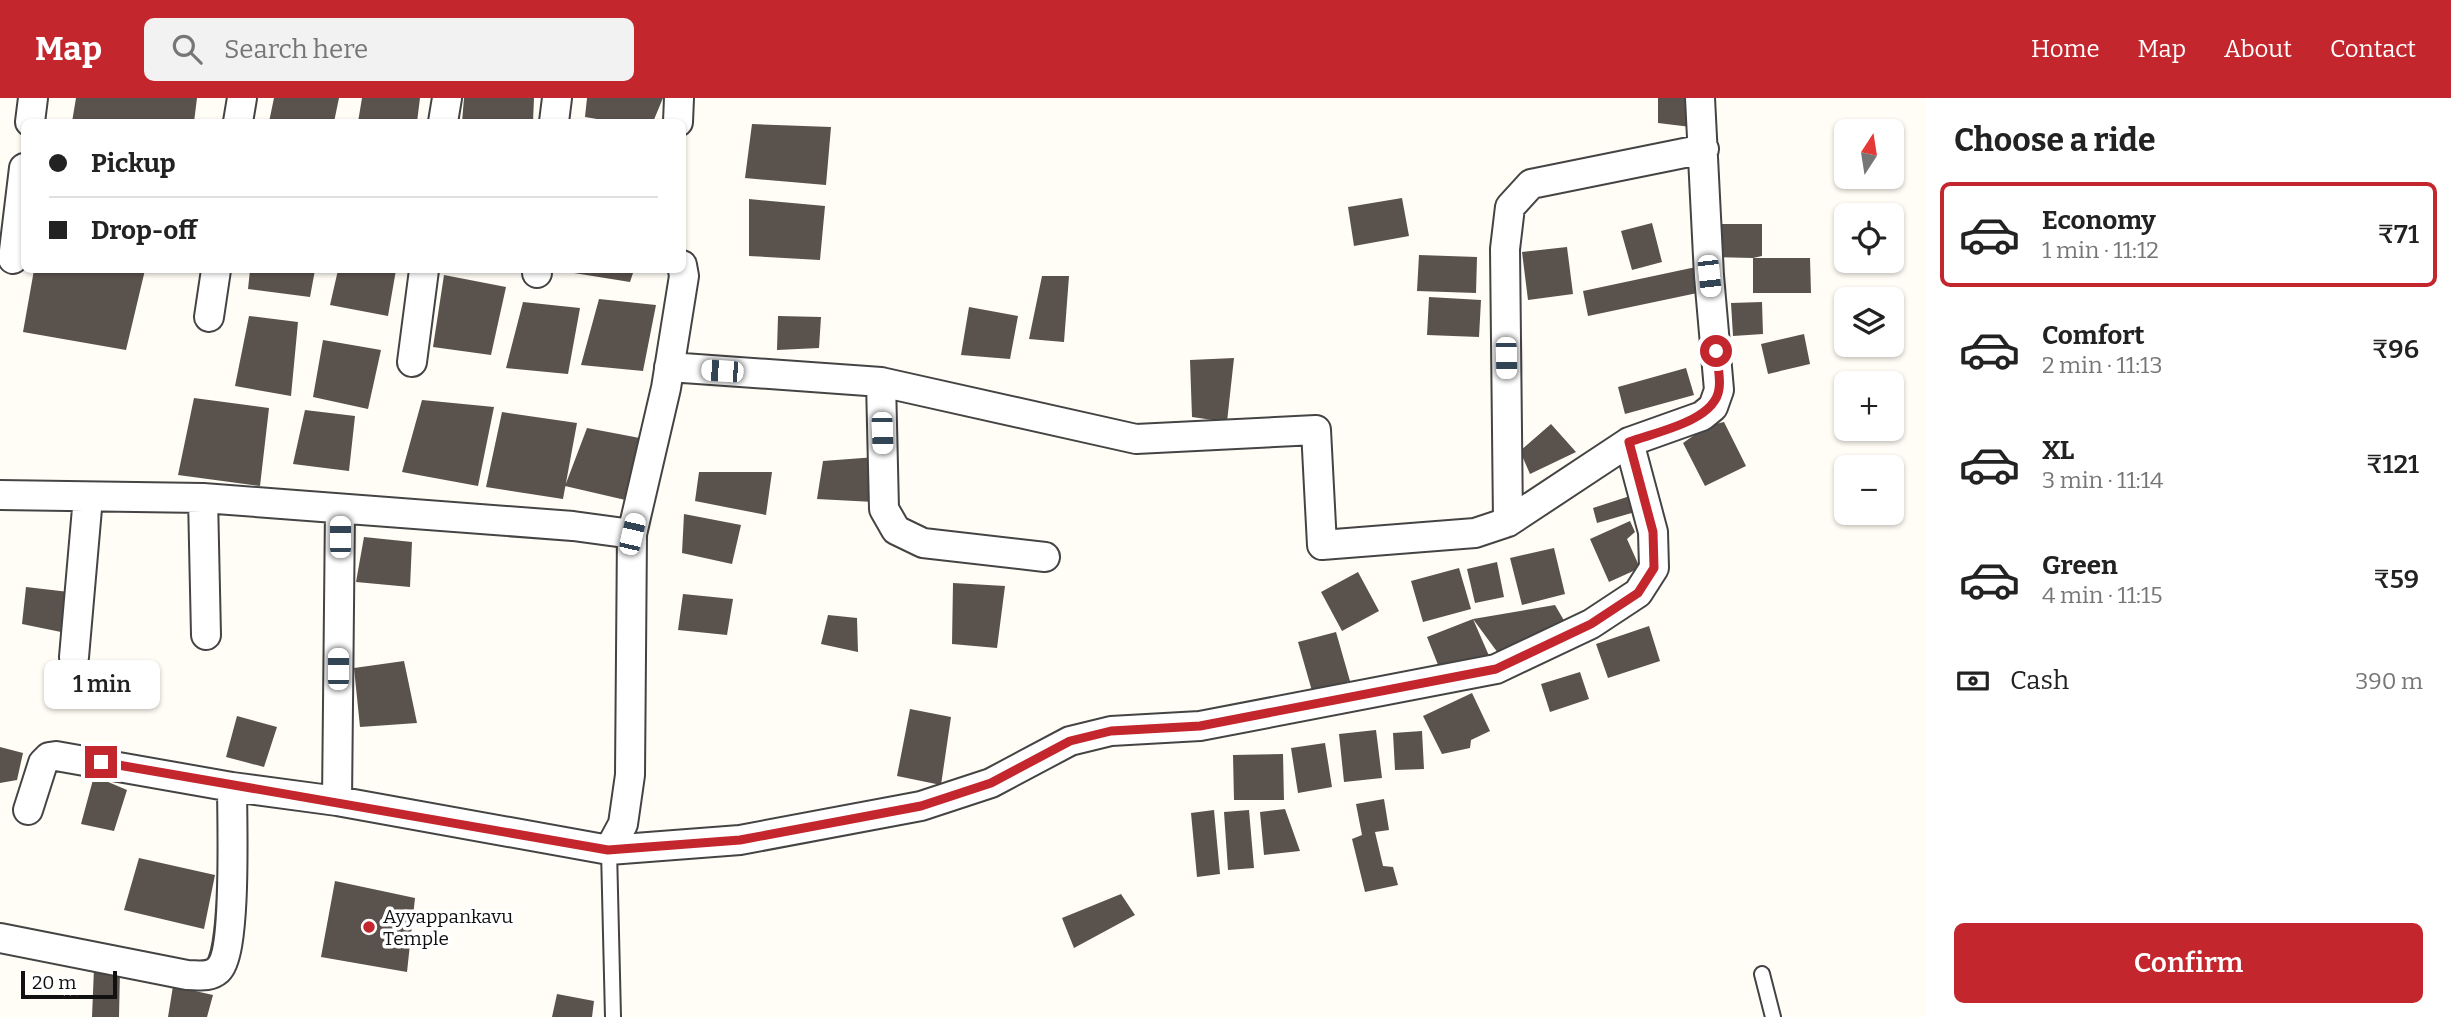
<!DOCTYPE html>
<html lang="en">
<head>
<meta charset="utf-8">
<style>
  :root { --surface:#fff; --page:#f2f2f2; --text:#222; --muted:#767676; --line:#e0e0e0; --accent:#c4262e }
  body { margin:0; font-family:Bitter,serif; background:var(--page); color:var(--text); height:100vh; display:flex; flex-direction:column; font-size:26px; white-space:nowrap }
  * { box-sizing:border-box; margin:0 }
  p { font-size:23px; color:var(--muted) }
  .icon { flex:none; width:38px; height:38px; fill:none; stroke:currentColor; stroke-width:2; stroke-linecap:round; stroke-linejoin:round }
  .map { position:relative; flex:1; overflow:hidden }
  .side { display:flex; flex-direction:column; background:var(--surface); width:525px }
  .side>* { flex:none }
  .top-card { position:absolute; left:21px; top:21px; width:665px; height:154px; border-radius:10px; box-shadow:0 2px 5px #0004; display:grid; align-content:center; height:154px; padding:0 28px; background:var(--surface) }
  .needle { width:46px; rotate:12deg }
  .fabs { position:absolute; left:1834px; top:21px; display:grid; gap:14px }
  .fabs a { display:grid; place-items:center; width:70px; height:70px; border-radius:10px; background:var(--surface); box-shadow:0 2px 5px #0004; font-size:35px }
  .scale { position:absolute; left:21px; bottom:18px; width:96px; box-sizing:border-box; padding-left:7px; border:4px solid #111; border-top:0; font-size:19px; line-height:24px; white-space:nowrap; color:#111; -webkit-text-stroke:5px #fff; paint-order:stroke }
  .end { position:absolute; width:32px; height:32px; margin:-16px; border:9px solid #c4262e; background:#fff; box-shadow:0 0 0 4px #fff }
  .from { border-radius:50% }
  .bubble { position:absolute; height:49px; border-radius:10px; background:var(--surface); box-shadow:0 2px 5px #0004; font-size:23px; font-weight:600; line-height:49px; text-align:center }
  .car { position:absolute; width:21px; height:42px; margin:-21px -10px; border-radius:9px; box-shadow:0 0 5px 2px #0007; background:linear-gradient(#fff 24%,#345 0 40%,#fff 0 76%,#345 0 86%,#fff 0) }
  .top-card b { display:flex; align-items:center; gap:24px; height:66px; font-size:26px }
  .top-card b+b { border-top:2px solid var(--line) }
  .top-card i { width:18px; height:18px; background:var(--text) }
  ul { padding:0; list-style:none }
  li { display:flex; align-items:center; gap:21px; height:105px; margin:0 14px 10px; padding:0 14px; border:4px solid transparent; border-radius:10px }
  li div { flex:1 }
  li b { display:block; font-size:26px }
  li em { font-style:normal; font-weight:600 }
  li.on { border-color:var(--accent) }
  li>.icon { width:63px; height:63px; stroke-width:1.5 }
  h2 { padding:0 28px; font-size:32px; line-height:84px }
  .pay { display:flex; align-items:center; gap:18px; height:77px; padding:0 28px; font-size:26px }
  .pay p { margin-inline-start:auto }
  .button { display:flex; gap:14px; margin-top:auto; padding:14px 28px }
  .button a { flex:1; height:80px; border-radius:10px; background:var(--accent); color:#fff; font-size:28px; font-weight:600; line-height:80px; text-align:center }
  header { display:flex; align-items:center; gap:42px; box-sizing:border-box; height:98px; padding:0 35px; background:var(--accent); color:#fff }
  header strong { font-size:33px }
  nav { display:flex; gap:38px; margin-inline-start:auto; font-size:24px }
  .search { width:490px; height:63px; background:var(--page); display:flex; align-items:center; gap:18px; box-sizing:border-box; padding:0 24px; border-radius:10px; color:var(--muted); font-size:26px }
  main { display:flex; flex:1; min-height:0 }
  .map>svg:first-child { display:block }
</style>
</head>
<body>
<header>
<strong>Map</strong>
<div class="search"><svg class="icon" aria-label="search" viewBox="0 0 24 24"><circle cx="10" cy="10" r="6"/><path d="M15 15l6 6"/></svg>Search here</div>
<nav><a>Home</a><a>Map</a><a>About</a><a>Contact</a></nav>
</header>
<main>
<div class="map">
<svg width="1926" height="919" viewBox="0 0 1926 919">
  <rect width="100%" height="100%" fill="#fffdf5"/>
  <!-- building -->
  <path fill="#5a524d" d="M76,0H197L194,24H72Z
    M274,0H339L334,24H269Z
    M362,0H420L417,24H358Z
    M464,0H534L533,24H462Z
    M587,0H663L653,24H615L585,19Z
    M1658,0H1693L1691,29L1658,25Z
    M752,26L831,29L826,87L745,80Z
    M1402,100L1409,138L1354,148L1348,109Z
    M749,101L825,108L820,162L749,158Z
    M1652,125L1662,164L1632,172L1621,133Z
    M1711,126H1762V158L1753,160H1810L1811,195H1753V160L1711,159Z
    M1567,149L1573,196L1528,202L1522,154Z
    M1419,157L1477,159L1476,195L1417,193Z
    M1696,169L1702,194L1588,218L1583,193Z
    M34,172H145L126,252L23,234Z
    M250,172H315L310,199L248,191Z
    M338,172H396L388,218L330,207Z
    M574,172H634L630,184L574,175Z
    M444,177L506,189L491,257L433,249Z
    M1042,178H1069L1064,244L1029,241Z
    M1429,199L1481,202L1479,239L1427,237Z
    M599,201L656,207L643,273L581,267Z
    M523,204L580,210L568,276L506,270Z
    M1762,204L1763,236L1733,238L1731,205Z
    M969,209L1018,218L1010,261L961,257Z
    M249,218L298,224L291,298L235,288Z
    M778,218L821,219L819,250L777,252Z
    M1804,236L1810,266L1768,276L1761,246Z
    M323,242L381,252L368,311L313,299Z
    M1234,260L1227,324L1192,319L1190,262Z
    M1686,270L1694,297L1625,316L1618,289Z
    M194,300L269,310L260,388L178,377Z
    M422,302L494,309L478,388L402,374Z
    M305,312L355,318L349,373L293,366Z
    M502,314L577,325L563,401L486,389Z
    M1724,324L1746,368L1705,388L1683,345L1707,328Z
    M1551,326L1576,354L1530,376L1520,353Z
    M587,330L645,341L634,404L565,388Z
    M876,359L874,404L817,401L823,363Z
    M699,374H772L766,417L695,403Z
    M1630,398L1635,414L1597,425L1593,410Z
    M684,416L741,427L732,466L682,455Z
    M1630,423L1635,434L1627,441L1640,470L1609,484L1590,441Z
    M364,439L412,444L410,489L356,484Z
    M1554,450L1565,496L1522,507L1510,460Z
    M1497,464L1504,499L1475,505L1467,471Z
    M1459,470L1471,511L1423,524L1411,483Z
    M1358,474L1379,513L1342,533L1321,494Z
    M953,485L1005,488L997,550L952,546Z
    M26,489L69,494L61,534L22,526Z
    M683,496L733,501L727,537L678,532Z
    M1555,507L1569,531L1498,555L1473,521L1490,560L1442,577L1427,539L1473,521Z
    M828,517L857,520L858,554L821,546Z
    M1649,528L1660,563L1608,580L1596,546Z
    M1336,534L1350,583L1312,593L1298,544Z
    M404,563L417,625L360,629L354,570Z
    M1580,574L1589,601L1550,614L1541,586Z
    M1472,595L1490,633L1471,642L1470,650L1442,656L1423,618Z
    M910,611L951,619L941,687L897,678Z
    M237,618L277,629L264,669L226,659Z
    M1376,632L1382,680L1344,684L1339,636Z
    M1422,633L1424,671L1395,672L1393,635Z
    M1325,645L1332,689L1298,695L1291,650Z
    M0,649L23,655L17,682L0,685Z
    M1283,656L1284,702H1234L1233,657Z
    M94,678L127,692L114,733L81,726Z
    M1384,701L1389,732L1375,734L1383,768L1393,769L1398,787L1365,794L1352,741L1362,737L1356,706Z
    M1285,711L1300,753L1264,757L1260,714Z
    M1214,712L1220,776L1197,779L1191,715Z
    M1249,712L1254,770L1228,772L1224,714Z
    M139,760L215,777L204,831L124,812Z
    M335,783L415,800L407,874L321,859Z
    M1121,796L1135,817L1074,850L1062,820Z
    M94,870L120,871L119,919H92Z
    M173,888L213,897L207,919H168Z
    M557,896L594,903L592,919H552Z"/>
  <g fill="none" stroke-linecap="round" stroke-linejoin="round">
    <!-- lane casing -->
    <g stroke="#444" stroke-width="18">
      <path id="lane" d="M609,752L613,919
        M1762,876L1773,919"/>
    </g>
    <!-- street casing -->
    <g stroke="#444" stroke-width="32">
      <path id="street" d="M30,24L33,0
        M238,24L242,0
        M443,24L447,0
        M554,24L557,0
        M678,24L679,0
        M13,161L24,70
        M537,175V172
        M209,219L216,172
        M412,264L424,172
        M669,269L881,284L1136,341L1316,332L1322,447L1475,435L1508,424L1629,344L1702,318L1713,309L1719,292L1709,178L1700,0
        M881,284L884,411L896,432L923,445L1045,459
        M0,397L203,400L573,428L632,436
        M203,400L206,537
        M1508,424L1505,151L1510,109L1531,86L1704,51
        M74,559L88,399
        M337,703L340,412
        M28,712L43,665L49,659L56,658L232,689
        M609,752L740,742L921,708L991,685L1070,643L1111,633L1200,628L1496,571L1591,526L1638,495L1654,470L1653,434L1629,344
        M0,840L187,877C198,877 209,880 218,872C237,855 232,720 232,689L337,703L609,752L623,726L630,677L632,436L666,290L684,178L682,167"/>
    </g>
    <!-- lane -->
    <use href="#lane" stroke="#fff" stroke-width="14"/>
    <!-- street -->
    <use href="#street" stroke="#fff" stroke-width="28"/>
  </g>
  <g fill="none" stroke-linecap="round" stroke-linejoin="round">
    <!-- route -->
    <path stroke="#c4262e" stroke-width="9" d="M101,664L608,752L740,742L921,708L991,685L1070,643L1111,633L1200,628L1496,571L1591,526L1638,495L1654,470L1653,434L1629,344C1656,334 1715,323 1719,291C1721,279 1717,265 1716,253"/>
  </g>
  <!-- markers -->
  <circle fill="#c4262e" stroke="#fff" stroke-width="2.5" cx="369" cy="829" r="7"/>
  <g text-anchor="middle" stroke-width="7" stroke-linejoin="round" paint-order="stroke">
    <!-- poi labels -->
    <g font-size="19" fill="#111" stroke="#fff" text-anchor="start">
      <text x="383" y="825">Ayyappankavu<tspan x="383" dy="22">Temple</tspan></text>
    </g>
  </g>
</svg>
<div class="fabs">
<a><svg class="needle" viewBox="-14 -14 28 28"><path d="M0-13l5 13h-10z" fill="#e53935"/><path d="M0 13l5-13h-10z" fill="#767676"/></svg></a>
<a><svg class="icon" aria-label="locate" viewBox="0 0 24 24"><circle cx="12" cy="12" r="6"/><path d="M12 2v4M12 18v4M2 12h4M18 12h4"/></svg></a>
<a><svg class="icon" aria-label="layers" viewBox="0 0 24 24"><path d="M12 4l9 5-9 5-9-5zM3 14l9 5 9-5"/></svg></a>
<a>+</a>
<a>−</a>
</div>
<div class="scale">20 m</div>
<i class="end from" style="left:1716px;top:253px"></i>
<i class="end" style="left:101px;top:664px"></i>
<div class="bubble" style="left:44px;top:562px;width:116px">1 min</div>
<i class="car" style="left:1709px;top:178px;rotate:174deg"></i>
<i class="car" style="left:1506px;top:260px;rotate:179deg"></i>
<i class="car" style="left:722px;top:273px;rotate:274deg"></i>
<i class="car" style="left:882px;top:335px;rotate:178deg"></i>
<i class="car" style="left:632px;top:436px;rotate:13deg"></i>
<i class="car" style="left:340px;top:439px;rotate:0deg"></i>
<i class="car" style="left:338px;top:571px;rotate:0deg"></i>
<div class="top-card">
<b><i class="from"></i>Pickup</b>
<b><i></i>Drop-off</b>
</div>
</div>
<section class="side">
<h2>Choose a ride</h2>
<ul>
<li class="on"><svg class="icon" aria-label="car" viewBox="0 0 24 24"><path d="M5 17H2v-5l4-1 3-4h7l3 4 3 1v5h-3M9 17h6M6 11h13"/><circle cx="7" cy="17" r="2"/><circle cx="17" cy="17" r="2"/></svg><div><b>Economy</b><p>1 min · 11:12</p></div><em>₹71</em></li>
<li><svg class="icon" aria-label="car" viewBox="0 0 24 24"><path d="M5 17H2v-5l4-1 3-4h7l3 4 3 1v5h-3M9 17h6M6 11h13"/><circle cx="7" cy="17" r="2"/><circle cx="17" cy="17" r="2"/></svg><div><b>Comfort</b><p>2 min · 11:13</p></div><em>₹96</em></li>
<li><svg class="icon" aria-label="car" viewBox="0 0 24 24"><path d="M5 17H2v-5l4-1 3-4h7l3 4 3 1v5h-3M9 17h6M6 11h13"/><circle cx="7" cy="17" r="2"/><circle cx="17" cy="17" r="2"/></svg><div><b>XL</b><p>3 min · 11:14</p></div><em>₹121</em></li>
<li><svg class="icon" aria-label="car" viewBox="0 0 24 24"><path d="M5 17H2v-5l4-1 3-4h7l3 4 3 1v5h-3M9 17h6M6 11h13"/><circle cx="7" cy="17" r="2"/><circle cx="17" cy="17" r="2"/></svg><div><b>Green</b><p>4 min · 11:15</p></div><em>₹59</em></li>
</ul>
<div class="pay"><svg class="icon" aria-label="cash" viewBox="0 0 24 24"><path d="M3 7h18v10H3z"/><circle cx="12" cy="12" r="2"/></svg>Cash<p>390 m</p></div>
<div class="button"><a>Confirm</a></div>
</section>
</main>
</body>
</html>
